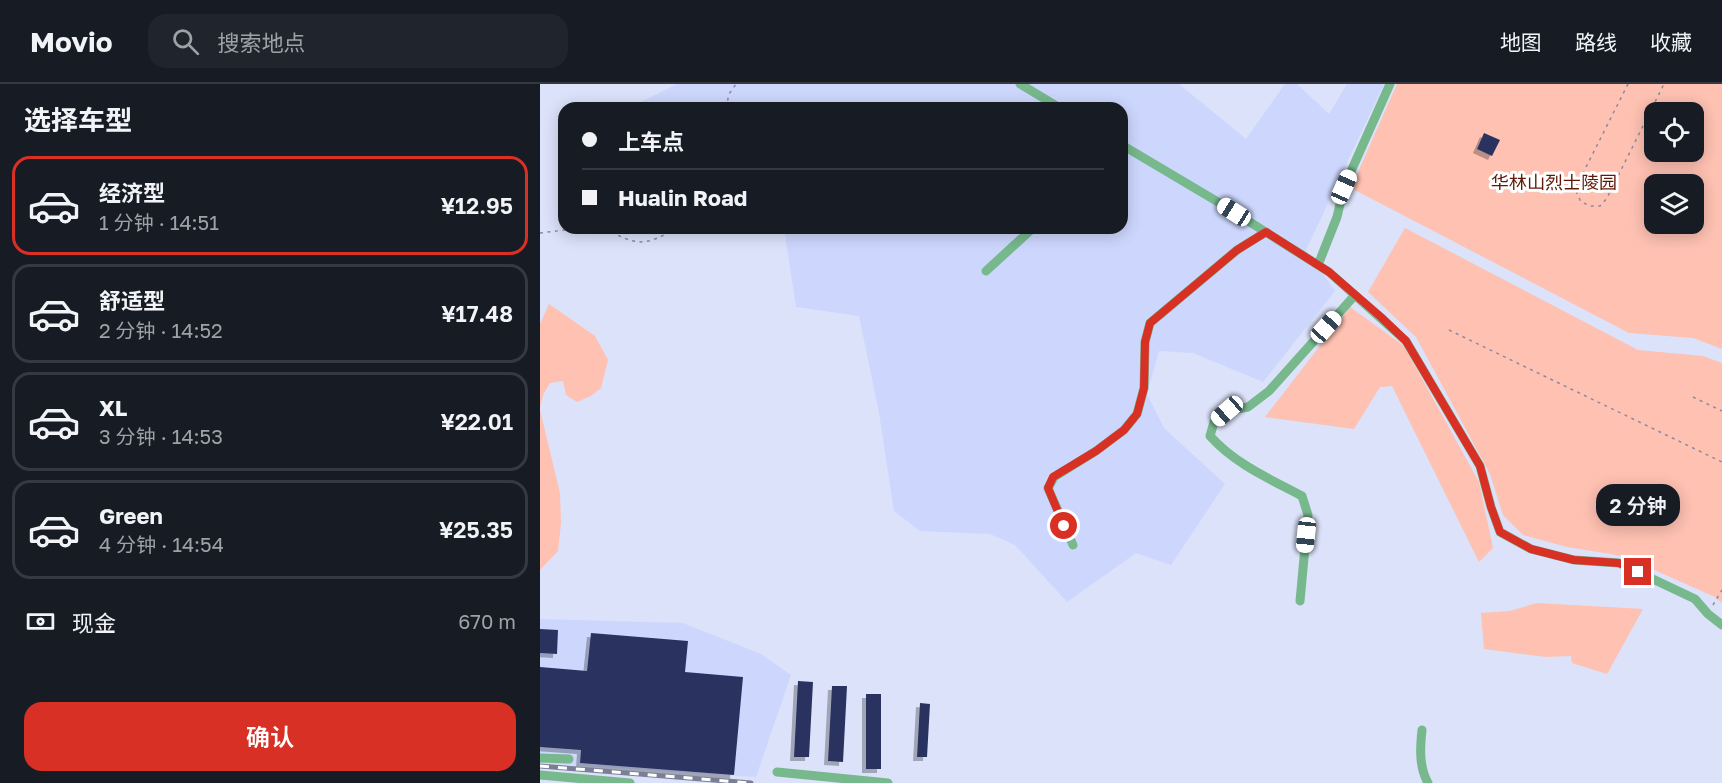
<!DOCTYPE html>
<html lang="zh">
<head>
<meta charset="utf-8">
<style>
  :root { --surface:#171b24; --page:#20242c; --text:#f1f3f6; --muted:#9ea1a6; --line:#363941; --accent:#d93025 }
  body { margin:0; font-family:"Golos Text","Noto Sans SC",sans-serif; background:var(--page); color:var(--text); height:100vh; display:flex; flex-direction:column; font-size:22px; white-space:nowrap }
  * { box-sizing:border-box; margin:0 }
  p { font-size:20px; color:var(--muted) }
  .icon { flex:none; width:33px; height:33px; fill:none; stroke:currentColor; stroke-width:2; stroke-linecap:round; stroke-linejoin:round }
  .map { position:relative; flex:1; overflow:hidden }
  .sheet { display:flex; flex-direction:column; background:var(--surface); width:540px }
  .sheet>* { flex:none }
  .hud { position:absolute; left:18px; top:18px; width:570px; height:132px; border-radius:18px; box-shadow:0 3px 15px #0003; display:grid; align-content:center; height:132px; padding:0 24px; background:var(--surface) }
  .tools { position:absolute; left:1104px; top:18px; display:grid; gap:12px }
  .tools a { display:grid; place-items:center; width:60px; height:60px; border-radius:12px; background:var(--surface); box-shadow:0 3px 15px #0003; font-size:30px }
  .end { position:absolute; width:27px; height:27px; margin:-14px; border:8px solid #d93025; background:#fff; box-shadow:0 0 0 3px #fff }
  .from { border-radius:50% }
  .bubble { position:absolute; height:42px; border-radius:18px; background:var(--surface); box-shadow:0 3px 15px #0003; font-size:20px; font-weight:600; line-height:42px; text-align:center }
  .car { position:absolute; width:18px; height:36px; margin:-18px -9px; border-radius:8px; box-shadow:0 0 4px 2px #0007; background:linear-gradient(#fff 24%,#345 0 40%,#fff 0 76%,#345 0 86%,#fff 0) }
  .hud b { display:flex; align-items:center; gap:21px; height:57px; font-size:22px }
  .hud b+b { border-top:2px solid var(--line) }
  .hud i { width:15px; height:15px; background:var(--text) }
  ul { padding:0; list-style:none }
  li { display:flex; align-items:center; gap:18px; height:99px; margin:0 12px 9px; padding:0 12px; border:3px solid var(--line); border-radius:18px }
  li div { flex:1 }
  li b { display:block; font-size:22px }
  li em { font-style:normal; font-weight:600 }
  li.active { border-color:var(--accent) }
  li>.icon { width:54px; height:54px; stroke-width:1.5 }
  h2 { padding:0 24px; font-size:27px; line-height:72px }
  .pay { display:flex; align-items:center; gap:15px; height:66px; padding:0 24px; font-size:22px }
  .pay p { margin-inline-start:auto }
  .primary-button { display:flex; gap:12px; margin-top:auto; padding:12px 24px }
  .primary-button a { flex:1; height:69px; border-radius:18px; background:var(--accent); color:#fff; font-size:24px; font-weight:600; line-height:69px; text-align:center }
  header { display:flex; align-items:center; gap:36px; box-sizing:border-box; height:84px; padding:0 30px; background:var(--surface); border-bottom:2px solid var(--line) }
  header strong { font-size:28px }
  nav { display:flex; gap:33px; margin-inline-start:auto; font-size:21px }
  .search { width:420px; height:54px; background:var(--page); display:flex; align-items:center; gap:15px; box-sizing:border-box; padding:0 21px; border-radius:18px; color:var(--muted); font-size:22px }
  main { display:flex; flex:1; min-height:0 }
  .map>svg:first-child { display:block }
</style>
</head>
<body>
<header>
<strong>Movio</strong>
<div class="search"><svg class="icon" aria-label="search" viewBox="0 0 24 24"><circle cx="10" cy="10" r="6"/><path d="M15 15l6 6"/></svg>搜索地点</div>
<nav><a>地图</a><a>路线</a><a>收藏</a></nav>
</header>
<main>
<section class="sheet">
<h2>选择车型</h2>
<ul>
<li class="active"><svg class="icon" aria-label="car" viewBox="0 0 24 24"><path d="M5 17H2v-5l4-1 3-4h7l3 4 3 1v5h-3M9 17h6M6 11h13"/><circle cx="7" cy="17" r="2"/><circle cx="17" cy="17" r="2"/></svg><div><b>经济型</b><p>1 分钟 · 14:51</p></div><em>¥12.95</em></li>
<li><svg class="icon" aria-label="car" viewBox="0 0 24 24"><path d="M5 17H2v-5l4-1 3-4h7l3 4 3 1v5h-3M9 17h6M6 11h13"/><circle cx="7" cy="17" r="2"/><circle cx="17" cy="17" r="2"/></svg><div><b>舒适型</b><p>2 分钟 · 14:52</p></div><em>¥17.48</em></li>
<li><svg class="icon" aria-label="car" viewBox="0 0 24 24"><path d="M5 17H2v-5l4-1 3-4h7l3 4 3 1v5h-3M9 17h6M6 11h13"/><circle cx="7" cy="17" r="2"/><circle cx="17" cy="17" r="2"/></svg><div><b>XL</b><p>3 分钟 · 14:53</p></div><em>¥22.01</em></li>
<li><svg class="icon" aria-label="car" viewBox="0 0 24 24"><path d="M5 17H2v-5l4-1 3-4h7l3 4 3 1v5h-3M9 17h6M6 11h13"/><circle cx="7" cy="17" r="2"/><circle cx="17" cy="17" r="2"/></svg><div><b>Green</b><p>4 分钟 · 14:54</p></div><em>¥25.35</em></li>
</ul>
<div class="pay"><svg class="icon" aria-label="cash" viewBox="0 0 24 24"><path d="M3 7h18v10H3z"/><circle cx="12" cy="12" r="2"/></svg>现金<p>670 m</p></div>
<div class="primary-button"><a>确认</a></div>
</section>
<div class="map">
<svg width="1182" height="699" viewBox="0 0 1182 699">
  <defs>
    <filter id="shadow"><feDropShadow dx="-4" dy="4" stdDeviation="0" flood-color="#0004"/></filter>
  </defs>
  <rect width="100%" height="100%" fill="#dce2f9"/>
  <!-- built -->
  <path fill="#cdd7fd" d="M137,0H639L706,55L745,0H757L789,30L807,0H844L766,166L795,207L723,298L653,269L619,267L607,310L624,344L685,400L631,481L596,469L527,518L475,461L450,450L380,447L354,427L339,329L319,232L256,223L244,144H582V24H89Z
    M0,535L143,539L221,570L251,591L216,693L0,679Z"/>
  <!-- green -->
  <path fill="#fec1b2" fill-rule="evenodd" d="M857,0H1182V265L1153,254L1089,249L811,104ZM1114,28H1154V68H1114ZM1114,100H1154V140H1114Z
    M865,144L1098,266L1163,272L1182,279V519L1175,513L1083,472L1027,463L983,451L963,431L950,390L876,253L828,208Z
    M9,220L55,252L68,276L61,304L51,312L37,318L26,311L23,297L10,299L3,311L0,324V240Z
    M810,223L864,262L939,398L953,464L939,478L852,302L840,303L814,345L725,333Z
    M0,326L20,409L21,439L18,467L0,486Z
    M997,519L1103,525L1067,590L1032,579L1031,572L1006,573L944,565L941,529L970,527Z"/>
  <!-- building -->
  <path fill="#2b3360" filter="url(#shadow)" d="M944,49L960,56L952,72L937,65Z
    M0,545L18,546L17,570L0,569Z
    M51,549L148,557L145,588L203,593L194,691L40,679L41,666L0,663V583L47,587Z
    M258,597L273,598L269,673H254Z
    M292,602H307L303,678L288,677Z
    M326,610H341V685H326Z
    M380,619L390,620L387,673H377Z"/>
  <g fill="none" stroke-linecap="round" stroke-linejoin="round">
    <!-- path -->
    <path stroke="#878ca2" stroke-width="1.5" stroke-dasharray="3 4.5" stroke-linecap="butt" d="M1088,0L1035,105L1041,118L1051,122H1060L1067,114L1124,0
      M186,24L189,10L196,0
      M65,144C96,162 105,163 136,144
      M0,149L42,144
      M909,246L1182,378
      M1153,313L1182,327
      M1173,521L1182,506"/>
    <!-- minor -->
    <path stroke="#77b88d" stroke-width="9" d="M480,0L520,24
      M582,61L678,118L789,188L866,257L940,382L951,423L960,448L991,465L1034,476L1079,479L1155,515L1168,530L1182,541
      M778,181L797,133L804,103L850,0
      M446,187L493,144
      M533,461L508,404L514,393L556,367L584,346L597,330L604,304L605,258L610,239L697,166L726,148
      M760,517L768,431L762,412C730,395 695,380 670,352L674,338L687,327L708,323L729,307L815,211
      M882,646C880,664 879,683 888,699
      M0,674L29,675
      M237,688L348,699
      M0,691L90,699"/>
    <!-- rail casing -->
    <g stroke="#7a7f95" stroke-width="5">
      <path id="rail" d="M0,682L211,699"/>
    </g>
    <!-- rail -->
    <use href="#rail" stroke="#fff" stroke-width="3" stroke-dasharray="9" stroke-linecap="butt"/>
  </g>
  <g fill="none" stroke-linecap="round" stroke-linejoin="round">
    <!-- route -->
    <path stroke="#d93025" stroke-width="8" d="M524,442L508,404L513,393L556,367L584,346L597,330L604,304L605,258L610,239L697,166L726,148L789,188L841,233L866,257L940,382L951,423L960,448L991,465L1034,476L1079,479L1098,488"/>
  </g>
  <g text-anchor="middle" stroke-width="6" stroke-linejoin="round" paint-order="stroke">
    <!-- park labels -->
    <g font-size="18" fill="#5e1908" stroke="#fff">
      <text x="1014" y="105">华林山烈士陵园</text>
    </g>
  </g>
</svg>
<div class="tools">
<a><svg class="icon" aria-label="locate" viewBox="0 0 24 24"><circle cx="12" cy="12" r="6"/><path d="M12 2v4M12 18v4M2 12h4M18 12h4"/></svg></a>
<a><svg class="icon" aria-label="layers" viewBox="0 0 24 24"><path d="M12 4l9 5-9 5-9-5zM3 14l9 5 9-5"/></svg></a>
</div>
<i class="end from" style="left:524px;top:442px"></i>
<i class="end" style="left:1098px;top:488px"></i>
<div class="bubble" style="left:1056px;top:400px;width:84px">2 分钟</div>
<i class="car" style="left:804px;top:103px;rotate:24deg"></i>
<i class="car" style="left:694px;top:128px;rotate:302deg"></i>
<i class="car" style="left:786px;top:243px;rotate:42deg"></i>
<i class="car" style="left:687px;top:327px;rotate:229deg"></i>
<i class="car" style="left:766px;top:451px;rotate:186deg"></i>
<div class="hud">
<b><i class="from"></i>上车点</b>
<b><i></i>Hualin Road</b>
</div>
</div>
</main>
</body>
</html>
